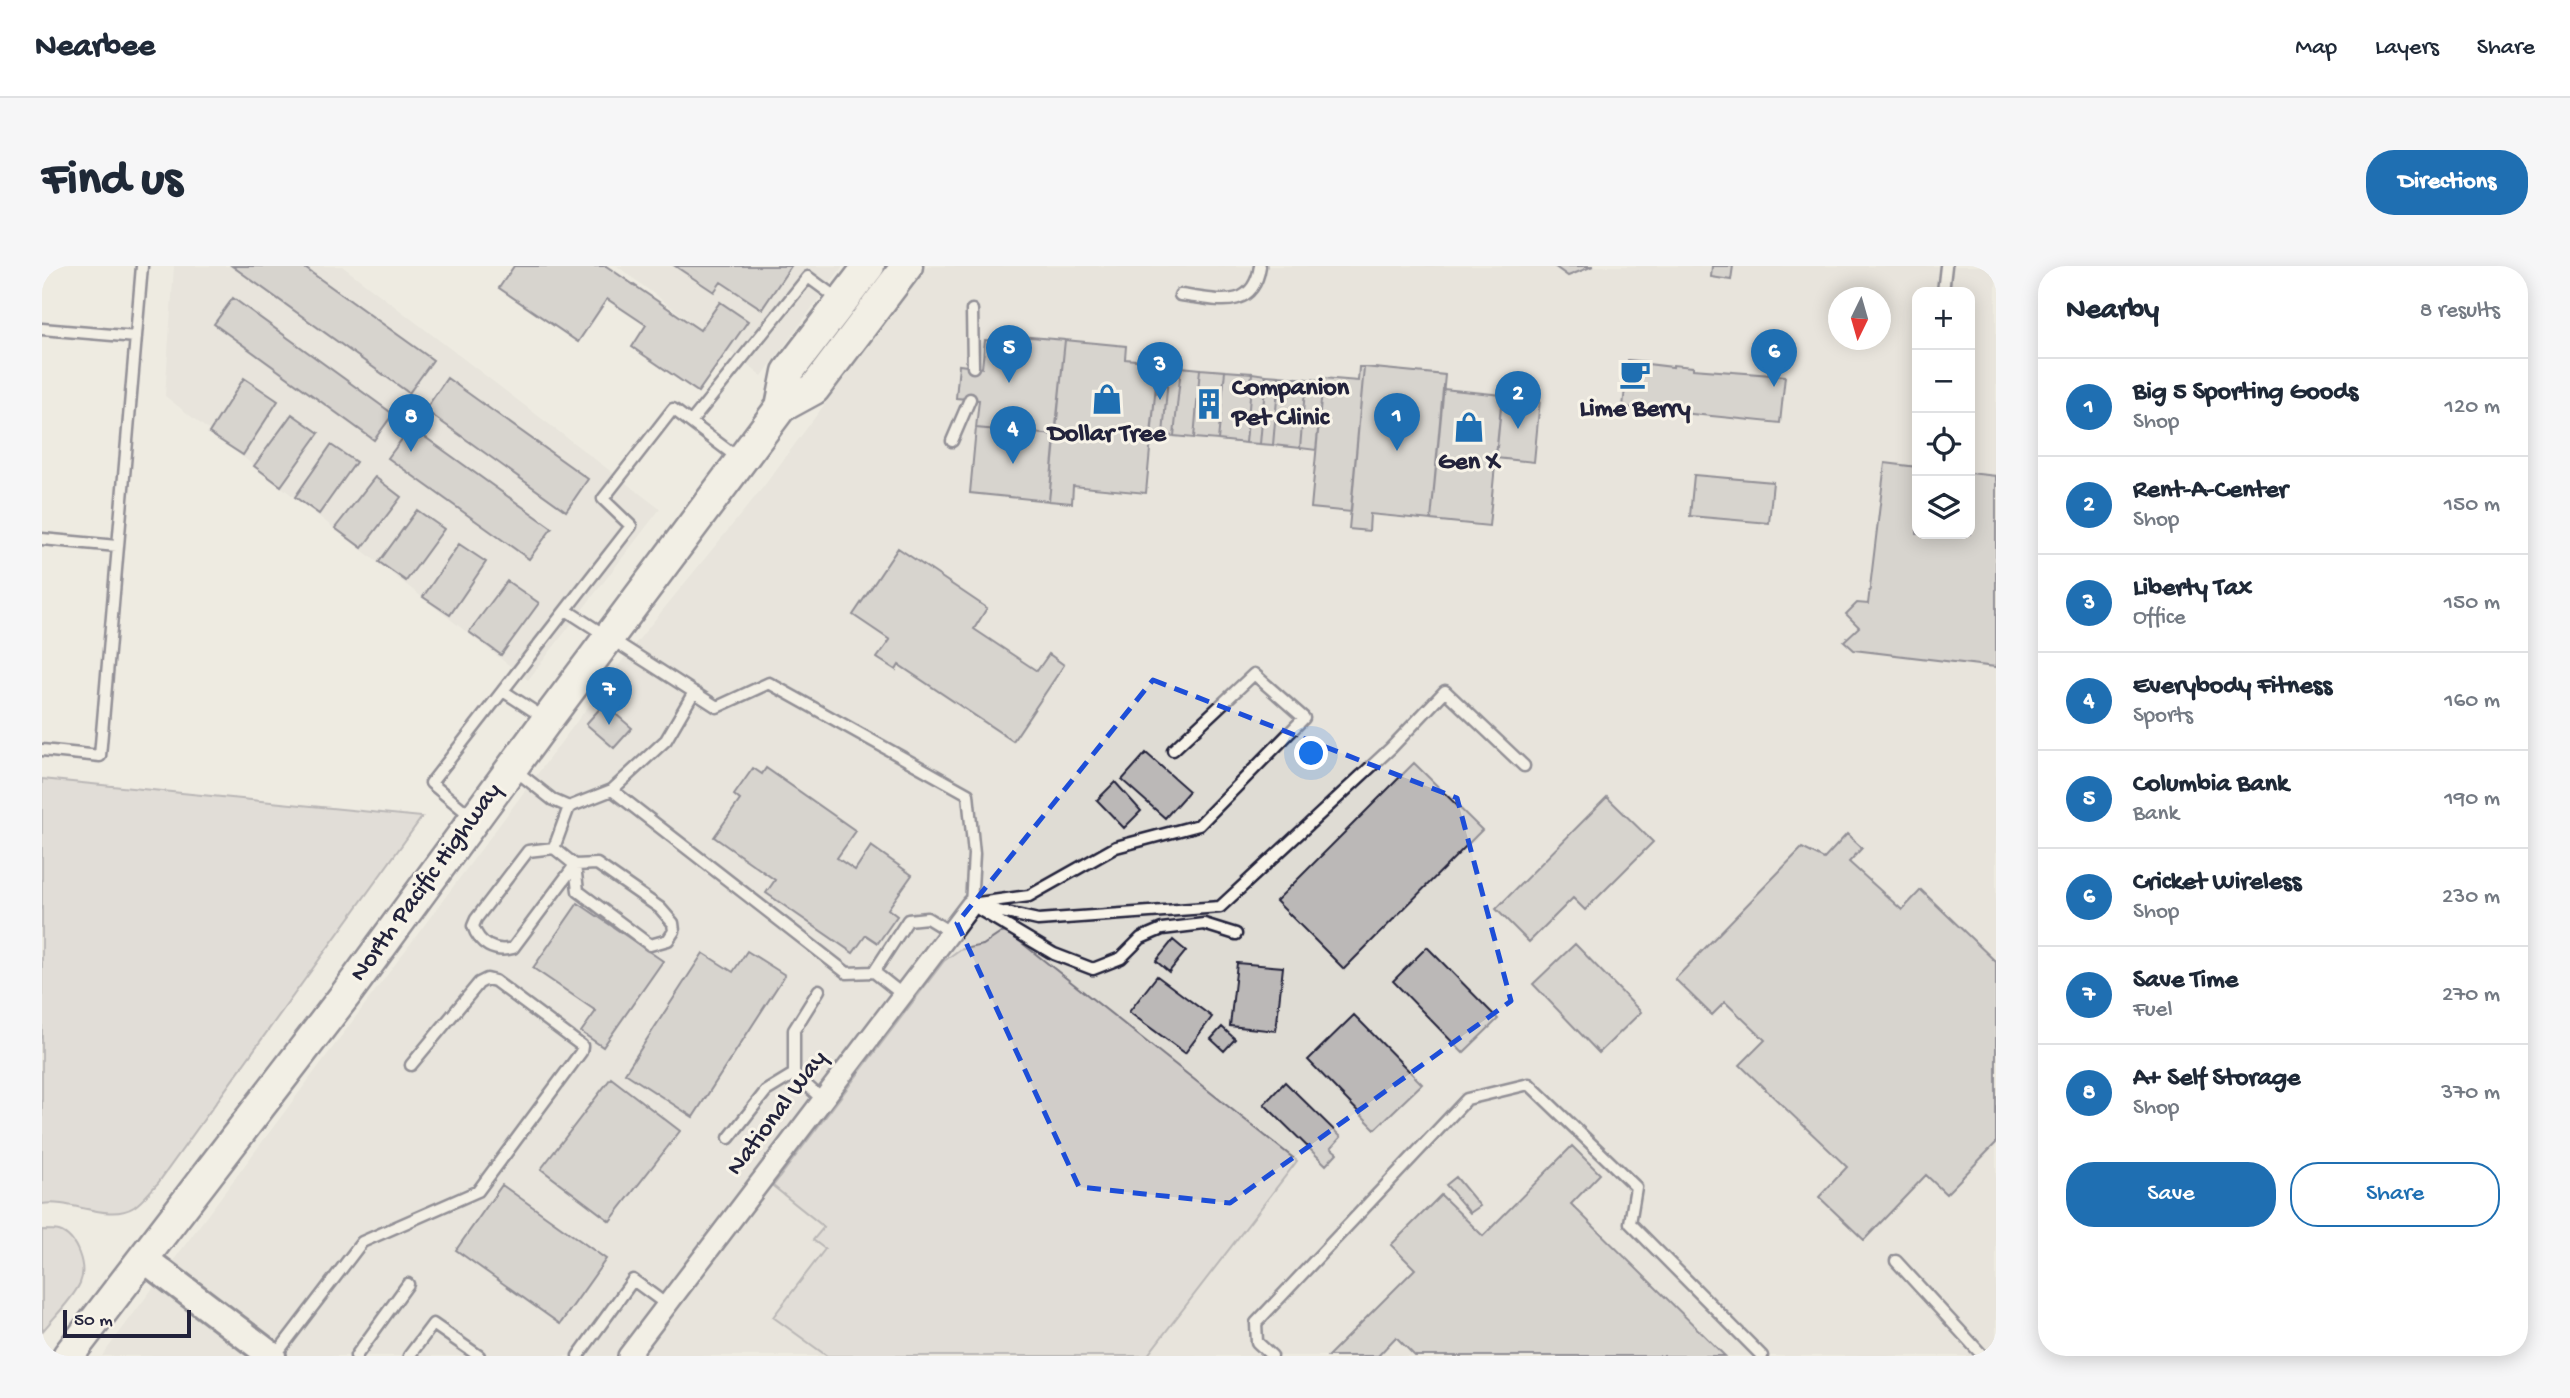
<!DOCTYPE html>
<html lang="en">
<head>
<meta charset="utf-8">
<style>
	body { margin:0; font-family:"Gochi Hand",sans-serif; background:#f6f6f7; color:#1f2937 }
	.controls { position:absolute; right:21px; top:21px; display:grid; overflow:hidden; border-radius:14px; box-shadow:0 4px 18px #0003 }
	.controls button { width:63px; height:63px; display:grid; place-items:center; padding:0; border:0; border-bottom:2px solid #e0e1e3; background:#fff; color:#1f2937; font:35px sans-serif }
	.compass { position:absolute; left:1786px; top:21px; width:63px; height:63px; border-radius:50%; background:#fff; box-shadow:0 4px 18px #0003; rotate:185deg }
	.scale { position:absolute; left:21px; bottom:18px; width:128px; box-sizing:border-box; padding-left:7px; border:4px solid #22223b; border-top:0; font-size:19px; line-height:24px; white-space:nowrap; color:#22223b; -webkit-text-stroke:5px #f7f3e8; paint-order:stroke }
	.you { position:absolute; left:1270px; top:488px; width:24px; height:24px; margin:-18px; border:5px solid #fff; border-radius:50%; background:#1a73e8; box-shadow:0 0 0 10px #1a73e833 }
	.badge { display:grid; place-items:center; width:46px; height:46px; border-radius:50%; background:#1f6fb2; color:#fff; font-size:23px; font-weight:700 }
	.pin { position:absolute; translate:-50% -58px; filter:drop-shadow(0 2px 4px #0008) }
	.pin::after { content:''; position:absolute; top:37px; width:24px; height:21px; background:inherit; clip-path:polygon(0 0,100% 0,50% 100%) }
	.list { margin:0; padding:0; list-style:none }
	h2 { display:flex; justify-content:space-between; align-items:center; height:91px; margin:0; padding:0 28px; font-size:30px }
	h2 small { font-size:23px; font-weight:400; color:#747a83 }
	.list li { display:grid; grid-template-columns:46px 1fr auto; gap:21px; align-items:center; box-sizing:border-box; height:98px; padding:0 28px; border-top:2px solid #e0e1e3 }
	.list b { display:block; font-size:26px; white-space:nowrap }
	.list p { margin:0; font-size:23px; white-space:nowrap; color:#747a83 }
	.list em { font-size:23px; font-style:normal; color:#747a83 }
	.actions { display:flex; gap:14px; padding:21px 28px }
	.actions a { flex:1; padding:16px 0; border:2px solid #1f6fb2; border-radius:28px; text-align:center; font-size:24px; color:#1f6fb2 }
	.actions .main { background:#1f6fb2; color:#fff }
	.icon { flex:none; width:38px; height:38px; fill:none; stroke:currentColor; stroke-width:2; stroke-linecap:round; stroke-linejoin:round }
	.map { position:relative; flex:none; width:1954px; height:1090px; overflow:hidden; border-radius:28px }
	header { display:flex; align-items:center; gap:42px; box-sizing:border-box; height:98px; padding:0 35px; background:#fff; border-bottom:2px solid #e0e1e3 }
	header strong { font-size:33px }
	nav { display:flex; gap:38px; margin-inline-start:auto; font-size:24px }
	.intro { display:flex; align-items:center; justify-content:space-between; box-sizing:border-box; height:168px; padding:0 42px }
	h1 { margin:0; font-size:49px }
	.button { padding:18px 32px; border-radius:28px; background:#1f6fb2; color:#fff; font-size:24px; font-weight:700 }
	main { display:flex; gap:42px; padding:0 42px }
	aside { flex:1; background:#fff; border-radius:28px; box-shadow:0 4px 18px #0003 }
	.map>svg:first-child { display:block }
	.built { fill:#dfdcd4; fill-rule:evenodd }
	.green { fill:#d1cdc9; stroke:#7a7882; stroke-width:2 }
	.building { fill:#bbb8b7; stroke:#22223b; stroke-width:2 }
	.lines { fill:none; stroke-linecap:round; stroke-linejoin:round }
	.lane-casing { stroke:#22223b; stroke-width:15 }
	.street-casing { stroke:#22223b; stroke-width:24 }
	.secondary-casing { stroke:#22223b; stroke-width:32 }
	.primary-casing { stroke:#22223b; stroke-width:35 }
	.lane { stroke:#f7f3e8; stroke-width:10 }
	.street { stroke:#f7f3e8; stroke-width:19 }
	.secondary { stroke:#f7f3e8; stroke-width:26 }
	.primary { stroke:#f7f3e8; stroke-width:30 }
	.marked { fill:none; stroke:#1d4ed8; stroke-width:5; stroke-dasharray:14 9; stroke-linejoin:round }
	.labels { text-anchor:middle; dominant-baseline:central; stroke-width:6; stroke-linejoin:round; paint-order:stroke }
	.poi-label { font-size:26px; font-weight:bold; fill:#22223b; stroke:#f7f3e8 }
	.street-label { font-size:26px; fill:#22223b; stroke:#f7f3e8 }
</style>
</head>
<body>
<header>
<strong>Nearbee</strong>
<nav><a>Map</a><a>Layers</a><a>Share</a></nav>
</header>
<div class="intro"><h1>Find us</h1><a class="button">Directions</a></div>
<main>
<div class="map">
<svg width="1954" height="1090" viewBox="0 0 1954 1090">
	<rect width="100%" height="100%" fill="#eeebe1"/>
	<filter id="ink" filterUnits="userSpaceOnUse"><feTurbulence type="fractalNoise" baseFrequency=".0143" numOctaves="2"/><feDisplacementMap in="SourceGraphic" scale="14" xChannelSelector="R" yChannelSelector="G"/><feConvolveMatrix kernelMatrix="1 2 1 2 8 2 1 2 1" color-interpolation-filters="sRGB"/></filter>
	<g filter="url(#ink)">
		<path class="built" d="M132 0H300L618 243 486 414 123 130Z
			M575 0H801L720 110Z
			M885 0H1954V1090H60L589 383 722 220ZM1875 26H1928V268H1875ZM1797 32H1839V74H1797Z"/>
		<path class="green" d="M0 513 380 551 116 917C108 925 101 935 92 941 67 957 29 933 0 938Z
			M966 666 1255 895 1105 1090H785L731 1051 783 983 771 974 782 961 731 920 902 695 917 684 941 679 959 667Z
			M0 964C5 964 12 964 17 965 35 971 45 1001 38 1017 31 1033 11 1052 0 1066Z"/>
		<path class="building" d="M190 0H260L391 94 367 127Z
			M472 0H564L658 64 678 36 706 55 656 126 590 81 604 59 565 33 536 76 457 22Z
			M633 0H749L720 43 679 16 672 26Z
			M1512 0H1551L1526 10Z
			M1670 0H1691L1689 14 1669 11Z
			M191 32 351 148 332 174 172 58Z
			M977 70 1023 74 1013 169 934 162 937 134 914 132 917 99 940 102 943 74 963 76V81L976 82Z
			M1023 74 1084 80 1083 93 1116 96 1104 227 1031 220 1030 237 1007 235Z
			M1586 94 1606 96V98L1631 101V99L1651 101V103L1743 110 1738 157 1581 141Z
			M1116 99 1127 100 1121 169 1109 168Z
			M1127 100 1139 101 1132 170 1121 169Z
			M1139 101 1158 103 1152 172 1132 170Z
			M1317 101H1322L1309 246 1269 242 1281 112 1316 115Z
			M1322 101 1403 109 1389 254 1328 248 1327 265 1307 263Z
			M1158 103 1183 105 1176 174 1152 172Z
			M1183 105 1210 107 1204 177 1176 174Z
			M1210 107 1224 109 1218 178 1204 177Z
			M1224 109 1237 110 1231 179 1218 178Z
			M1237 110 1264 113 1258 182 1231 179Z
			M202 112 236 135 201 189 167 167Z
			M405 112 546 213 524 245 383 144Z
			M1264 113 1281 114 1274 184 1258 182Z
			M1461 122 1493 126V132L1498 133 1492 196 1454 192Z
			M1401 123 1460 129 1447 260 1389 254Z
			M250 148 277 167 239 220 212 200Z
			M369 161 510 262 487 293 346 192Z
			M934 162 1013 169 1007 235 928 227Z
			M289 179 314 196 277 248 253 231Z
			M1843 197 1875 201V268H1928V207L1954 210V401L1812 384 1802 375 1817 361 1804 348 1815 337 1826 338Z
			M1652 209 1731 216 1727 257 1648 250Z
			M333 211 359 231 320 282 293 262Z
			M375 244 402 263 364 315 337 296Z
			M417 278 444 296 408 349 381 331Z
			M856 282 945 342 932 363 995 405 1007 388 1022 399 971 475 857 399 854 404 835 392 848 374 811 349Z
			M465 315 497 337 459 389 427 366Z
			M562 438 590 462 572 482 544 458Z
			M1104 487 1147 525 1123 552 1080 514Z
			M1372 497 1440 564 1302 703 1234 635Z
			M711 502 720 508 724 502 814 565 795 592 813 604 829 580 870 609 846 643 855 650 836 677 824 669 811 687 724 627 733 614 672 571 698 534 692 529Z
			M1073 516 1099 545 1082 562 1055 534Z
			M1565 531 1611 576 1543 644 1531 632 1487 676 1454 643Z
			M1805 568 1820 582 1807 596 1860 644 1879 624 1954 696V877L1904 928 1884 909 1822 974 1777 931 1805 901 1698 799 1723 774 1683 736 1670 749 1633 713 1760 582 1782 593Z
			M536 637 621 695 561 781 539 766 554 745 491 702Z
			M1131 674 1144 685 1127 706 1114 695Z
			M1533 678 1599 746 1557 787 1491 718Z
			M1385 681 1456 753 1421 787 1351 715Z
			M705 685 743 709 651 851 583 807 661 687 691 706Z
			M1195 697 1241 701 1234 765 1188 760Z
			M1115 710 1170 751 1143 787 1087 746Z
			M1312 749 1380 818 1333 863 1266 794Z
			M1180 761 1193 773 1182 785 1169 773Z
			M569 812 638 865 568 955 499 903Z
			M1243 816 1299 871 1289 882 1295 887 1284 899 1222 838Z
			M1530 880 1558 908 1529 938 1683 1090H1373L1354 1071 1336 1090H1286L1373 1003 1349 979 1399 929 1441 970Z
			M1414 911 1438 940 1428 947 1404 919Z
			M460 919 564 993 518 1058 414 984Z"/>
		<g class="lines">
			<defs>
				<path id="lane" d="M1901 26 1904 0
					M1138 29C1173 33 1211 47 1218 0
					M930 44 931 101
					M0 63 94 71
					M649 156 766 11 796 33
					M910 175 928 133
					M0 273 75 280
					M524 344 675 441 727 417 926 528 932 588 929 639
					M461 425 501 451
					M0 484 58 490 100 0
					M473 504 511 534 527 541 570 524 624 474 652 426
					M570 524 805 707 832 706 861 729
					M431 552 389 517 589 260 561 233 631 143 696 192
					M512 582 486 585 434 653 431 660C437 678 452 687 471 682L533 599 536 625 608 679 626 674 632 665 631 657 618 642 555 598 533 599 512 582 527 541
					M936 637 987 630 1074 581 1157 559 1262 452 1212 408 1131 484
					M929 639 996 654 1178 641 1349 482 1403 425 1482 500
					M938 644 1012 688 1051 703 1079 692 1099 672 1120 663 1162 658 1194 668
					M832 706 866 654 885 652 908 666
					M777 724 752 764V808L780 833
					M687 872 724 825 752 808
					M1854 995 1941 1090
					M233 1090 320 976 436 925 539 786 540 780 453 715 445 713 437 717 369 799
					M314 1090 366 1018
					M367 1090 391 1058 437 1090
					M536 1090 591 1014 625 1039
					M1230 1090 1215 1076 1214 1057 1425 833 1487 818 1594 921 1588 957 1720 1090"/>
				<path id="street" d="M586 1090 929 639"/>
				<path id="secondary" d="M101 992 230 1090"/>
				<path id="primary" d="M739 141 746 106 827 0
					M26 1090 304 728 505 454 739 141 772 123 865 0"/>
			</defs>
			<use href="#lane" class="lane-casing"/>
			<use href="#street" class="street-casing"/>
			<use href="#secondary" class="secondary-casing"/>
			<use href="#primary" class="primary-casing"/>
			<use href="#lane" class="lane"/>
			<use href="#street" class="street"/>
			<use href="#secondary" class="secondary"/>
			<use href="#primary" class="primary"/>
		</g>
	</g>
	<path d="M0 0H1954V1090H0ZM1111 414 1415 532 1469 735 1188 937 1037 921 915 657Z" fill="#eeebe1" fill-opacity=".55" fill-rule="evenodd"/>
	<path class="marked" d="M1111 414 1415 532 1469 735 1188 937 1037 921 915 657Z"/>
	<defs>
		<symbol id="cafe-bare" viewBox="-9 -9 18 18"><path d="M-5.5-4.5H6V0H3Q3 3.5 0 3.5H-2.5Q-5.5 3.5-5.5 0ZM3-3.2v2h1.7v-2ZM-6 4.5H4V6H-6Z" fill="#1f6fb2" stroke="#f7f3e8" stroke-width="2.5" paint-order="stroke"/></symbol>
		<symbol id="shop-bare" viewBox="-9 -9 18 18"><path d="M-5-2.5h2.3a2.7 3.5 0 0 1 5.4 0H5L5.5 6h-11ZM-1.5-2.5h3a1.5 2.3 0 0 0-3 0Z" fill="#1f6fb2" stroke="#f7f3e8" stroke-width="2.5" paint-order="stroke"/></symbol>
		<symbol id="building-bare" viewBox="-9 -9 18 18"><path d="M-4-6H4V6H1V3H-1V6H-4ZM-2.5-4.3h1.7v1.8h-1.7ZM.8-4.3h1.7v1.8H.8ZM-2.5-1h1.7V.8h-1.7ZM.8-1h1.7V.8H.8Z" fill="#1f6fb2" stroke="#f7f3e8" stroke-width="2.5" paint-order="stroke"/></symbol>
	</defs>
	<g fill-rule="evenodd">
		<use href="#cafe-bare" x="1571" y="86" width="44" height="44"/>
		<use href="#shop-bare" x="1043" y="111" width="44" height="44"/>
		<use href="#building-bare" x="1145" y="116" width="44" height="44"/>
		<use href="#shop-bare" x="1405" y="139" width="44" height="44"/>
	</g>
	<g class="labels">
		<g class="poi-label">
			<text x="1190" y="123" text-anchor="start">Companion<tspan x="1190" dy="30">Pet Clinic</tspan></text>
			<text x="1593" y="144">Lime Berry</text>
			<text x="1065" y="169">Dollar Tree</text>
			<text x="1427" y="197">Gen X</text>
		</g>
		<g class="street-label">
			<text transform="translate(385 617) rotate(-54)">North Pacific Highway</text>
			<text transform="translate(736 848) rotate(-53)">National Way</text>
		</g>
	</g>
</svg>
<div class="controls">
<button>+</button>
<button>−</button>
<button><svg class="icon" aria-label="locate" viewBox="0 0 24 24"><circle cx="12" cy="12" r="6"/><path d="M12 2v4M12 18v4M2 12h4M18 12h4"/></svg></button>
<button><svg class="icon" aria-label="layers" viewBox="0 0 24 24"><path d="M12 4l9 5-9 5-9-5zM3 14l9 5 9-5"/></svg></button>
</div>
<svg class="compass" viewBox="-18 -18 36 36"><path d="M0-13l5 13h-10z" fill="#e53935"/><path d="M0 13l5-13h-10z" fill="#747a83"/></svg>
<div class="scale">50 m</div>
<div class="you"></div>
<div class="pin badge" style="left:1355px;top:185px">1</div>
<div class="pin badge" style="left:1476px;top:163px">2</div>
<div class="pin badge" style="left:1118px;top:134px">3</div>
<div class="pin badge" style="left:971px;top:198px">4</div>
<div class="pin badge" style="left:967px;top:117px">5</div>
<div class="pin badge" style="left:1732px;top:121px">6</div>
<div class="pin badge" style="left:567px;top:459px">7</div>
<div class="pin badge" style="left:369px;top:186px">8</div>
</div>
<aside>
<h2>Nearby<small>8 results</small></h2>
<ul class="list">
<li><span class="badge">1</span><div><b>Big 5 Sporting Goods</b><p>Shop</p></div><em>120 m</em></li>
<li><span class="badge">2</span><div><b>Rent-A-Center</b><p>Shop</p></div><em>150 m</em></li>
<li><span class="badge">3</span><div><b>Liberty Tax</b><p>Office</p></div><em>150 m</em></li>
<li><span class="badge">4</span><div><b>Everybody Fitness</b><p>Sports</p></div><em>160 m</em></li>
<li><span class="badge">5</span><div><b>Columbia Bank</b><p>Bank</p></div><em>190 m</em></li>
<li><span class="badge">6</span><div><b>Cricket Wireless</b><p>Shop</p></div><em>230 m</em></li>
<li><span class="badge">7</span><div><b>Save Time</b><p>Fuel</p></div><em>270 m</em></li>
<li><span class="badge">8</span><div><b>A+ Self Storage</b><p>Shop</p></div><em>370 m</em></li>
</ul>
<div class="actions"><a class="main">Save</a><a>Share</a></div>
</aside>
</main>
</body>
</html>
